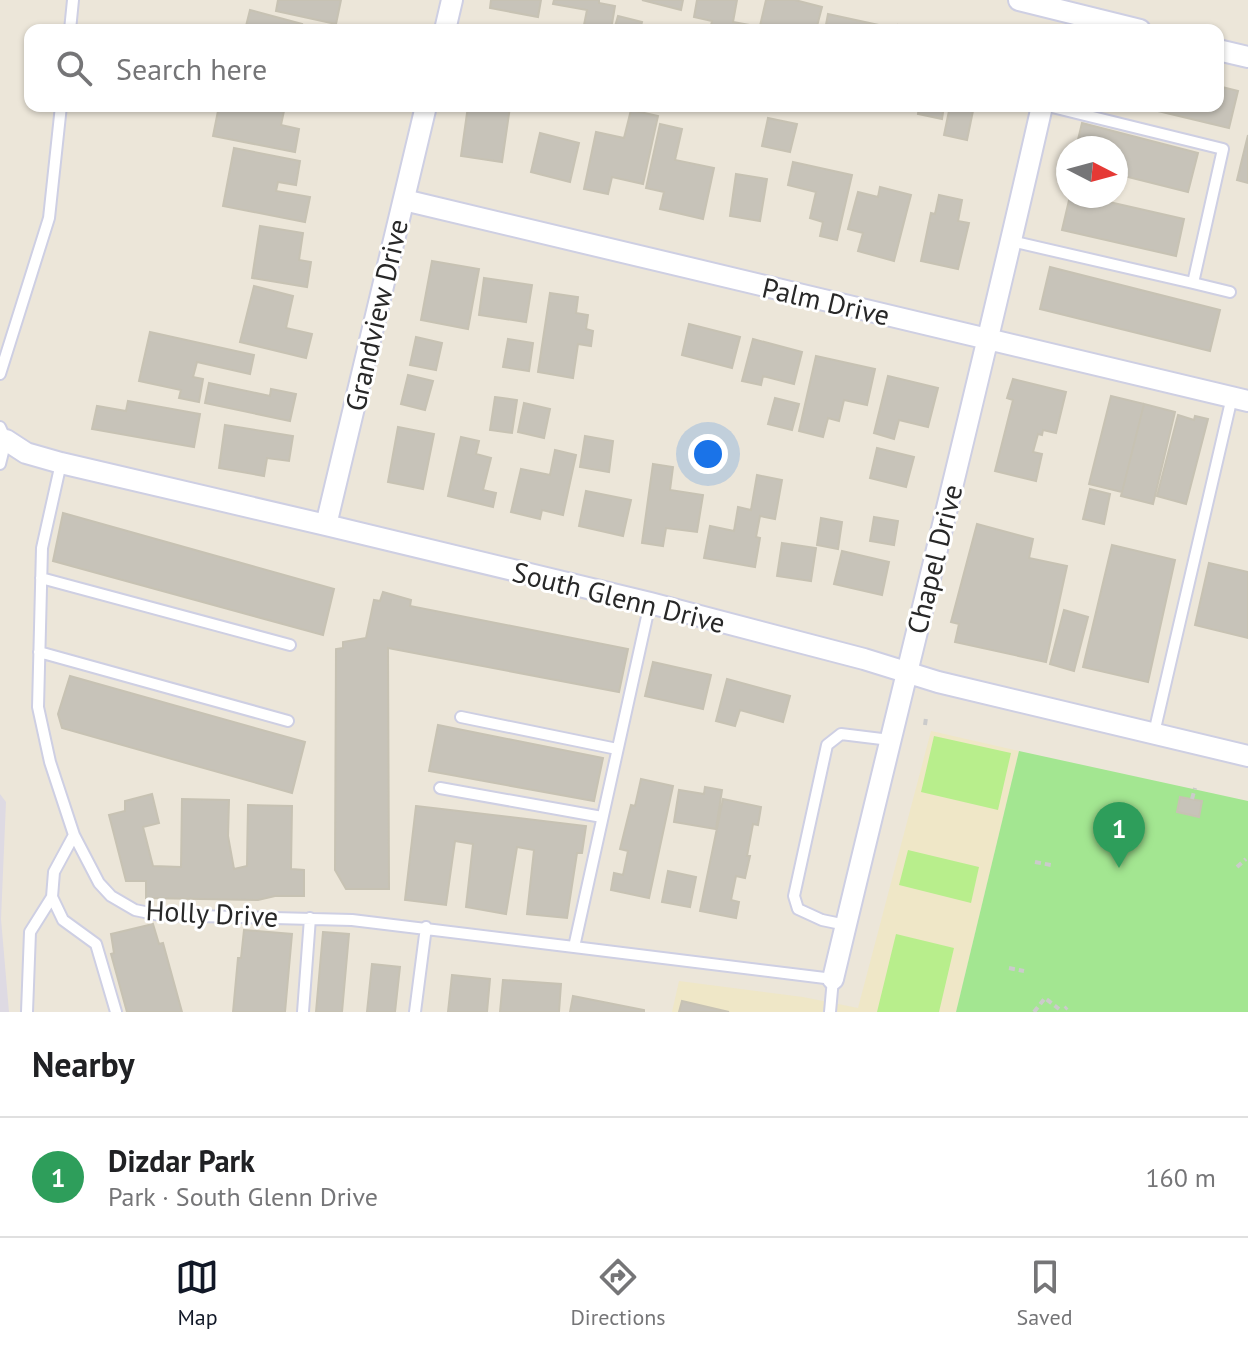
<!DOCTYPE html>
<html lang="en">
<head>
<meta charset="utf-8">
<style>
	body { margin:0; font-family:"PT Sans",sans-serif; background:#f6f6f6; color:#202124 }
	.compass { position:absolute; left:1056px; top:136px; width:72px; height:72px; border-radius:50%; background:#fff; box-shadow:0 2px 6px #0004; rotate:96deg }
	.you { position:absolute; left:708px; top:454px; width:28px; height:28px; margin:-20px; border:6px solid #fff; border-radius:50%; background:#1a73e8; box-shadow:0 0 0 12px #1a73e833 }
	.badge { display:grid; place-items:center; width:52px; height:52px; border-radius:50%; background:#111827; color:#fff; font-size:26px; font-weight:700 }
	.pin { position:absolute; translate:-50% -66px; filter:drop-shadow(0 2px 4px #0008) }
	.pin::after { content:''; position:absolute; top:42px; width:28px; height:24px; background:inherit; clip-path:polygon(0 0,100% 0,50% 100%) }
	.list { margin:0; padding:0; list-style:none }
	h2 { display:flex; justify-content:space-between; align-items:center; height:104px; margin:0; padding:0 32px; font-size:34px }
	h2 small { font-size:26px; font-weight:400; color:#757577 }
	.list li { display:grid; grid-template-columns:52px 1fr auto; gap:24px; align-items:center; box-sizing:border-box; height:120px; padding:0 32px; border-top:2px solid #e0e0e0 }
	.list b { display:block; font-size:30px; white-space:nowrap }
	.list p { margin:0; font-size:26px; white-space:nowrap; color:#757577 }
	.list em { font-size:26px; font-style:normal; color:#757577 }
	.icon { flex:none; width:44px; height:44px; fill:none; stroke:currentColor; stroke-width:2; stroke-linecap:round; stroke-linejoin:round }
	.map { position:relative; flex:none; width:1248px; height:1012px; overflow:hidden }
	.search { position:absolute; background:#fff; box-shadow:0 2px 6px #0004; left:24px; right:24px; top:24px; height:88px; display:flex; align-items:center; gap:20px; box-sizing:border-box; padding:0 28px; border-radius:16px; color:#757577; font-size:30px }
	.sheet { height:224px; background:#fff }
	nav { display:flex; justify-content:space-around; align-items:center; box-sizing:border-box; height:112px; border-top:2px solid #e0e0e0; background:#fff; font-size:22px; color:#757577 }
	nav a { display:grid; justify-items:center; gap:4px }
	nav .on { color:#111827 }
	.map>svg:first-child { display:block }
	.industrial { fill:#dedae3 }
	.education { fill:#efe7c7 }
	.green { fill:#a3e691 }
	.pitch { fill:#b8ee8c }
	.building { fill:#c7c3b9; stroke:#c7c2b3; stroke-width:2 }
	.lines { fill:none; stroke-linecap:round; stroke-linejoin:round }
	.lane-casing { stroke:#cecfe3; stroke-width:14 }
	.street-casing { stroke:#cecfe3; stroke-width:24 }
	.path { stroke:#cbcbcb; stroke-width:4; stroke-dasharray:6 4; stroke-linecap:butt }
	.lane { stroke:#fff; stroke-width:10 }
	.street { stroke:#fff; stroke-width:20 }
	.labels { text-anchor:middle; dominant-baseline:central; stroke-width:6; stroke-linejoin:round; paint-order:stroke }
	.street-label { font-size:28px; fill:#282828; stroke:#fff }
</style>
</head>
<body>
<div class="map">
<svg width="1248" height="1012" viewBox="0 0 1248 1012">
	<rect width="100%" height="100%" fill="#ece6d9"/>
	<path class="industrial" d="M0 794 6 802 1 919 9 1012H0Z"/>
	<path class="education" d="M931 731 1019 751 956 1012H672L679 981 803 997 858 1008Z"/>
	<path class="green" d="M1019 751 1248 801V1012H956Z"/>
	<path class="pitch" d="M934 736 1011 753 998 810 921 792Z
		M908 850 979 867 971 903 899 885Z
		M896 934 954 948 939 1012H877Z"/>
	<path class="building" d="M278 0H341L336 24 276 11Z
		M491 0H541L538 17 490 8Z
		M554 0H599V3L615 6 611 30H583L587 10 553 4Z
		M642 0H683L681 10Z
		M697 0H737L733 22 750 25 749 30H710L712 21 694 17Z
		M766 0H795L822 7 816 30H759Z
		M250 10 302 24 300 30H245Z
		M828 14 888 27 887 30H825Z
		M618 16 642 22 640 30H614Z
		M898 25 922 30H897Z
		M1218 86 1238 91 1229 128 1137 106H1218Z
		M219 106H285L281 125 299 129 295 152 213 136Z
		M468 106 510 107 502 162 461 156Z
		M919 106H944L942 119 918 114Z
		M950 106H974L967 140 944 135Z
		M631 110 658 116 643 184 612 177 608 194 584 189 596 132 624 138Z
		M768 118 797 124 790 152 762 146Z
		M1082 123 1198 153 1188 192 1116 174V148H1076Z
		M660 124 682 129 675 160 714 168 703 219 660 209 664 192 646 188Z
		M540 133 579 143 570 182 531 172Z
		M1248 135V183L1237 180Z
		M234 148 300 161 296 185 278 182 276 191 310 197 305 222 223 206Z
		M793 162 852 175 837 240 820 236 823 222 810 218 816 192 788 185Z
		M736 174 767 179 760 221 730 216Z
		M880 187 911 195 894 261 858 251 863 233 848 229 858 192 878 197Z
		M939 195 962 200 958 221 969 223 958 269 921 261 931 213 935 214Z
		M1070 196H1083L1184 219 1176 256 1062 230Z
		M260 226 303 233 299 260 311 262 307 287 252 278Z
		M432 261 479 269 468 329 421 320Z
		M1050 267 1220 310 1210 351 1040 309Z
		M484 278 532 285 526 322 479 315Z
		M254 286 293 296 286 328 312 334 306 358 240 342Z
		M550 293 578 297 576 313 588 315 586 329 593 331 591 346 578 344 573 378 538 372Z
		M689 324 740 337 732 368 682 355Z
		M150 332 254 355 250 374 197 362 193 377 203 379 199 402 179 398 181 390 139 381Z
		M416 337 442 343 436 370 410 365Z
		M508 339 533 343 529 371 503 367Z
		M753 339 802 352 794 384 763 376 761 385 742 381Z
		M816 356 875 369 867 405 844 400 839 421 828 418 823 437 799 431Z
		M408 375 433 381 425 410 401 404Z
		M888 376 938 388 928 427 899 420 894 439 874 433Z
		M1013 379 1066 392 1056 433 1043 430 1042 435 1038 434 1033 452 1042 454 1036 481 995 471 1013 400 1007 398Z
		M209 383 270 396 271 389 296 394 290 421 205 403Z
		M1111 396 1144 404 1122 492 1089 484Z
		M495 397 517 400 512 433 490 430Z
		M775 398 799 404 792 430 768 424Z
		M128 401 200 414 194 447 92 429 97 406 126 411Z
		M524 403 550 409 544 438 518 432Z
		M1144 404 1175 412 1153 504 1121 496Z
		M1178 415 1194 420 1195 416 1208 419 1186 504 1157 496Z
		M225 425 293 436 289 461 267 458 264 476 219 468Z
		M398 427 434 434 423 489 388 482Z
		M585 436 613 441 609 472 580 467Z
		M461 437 479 441 476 454 491 458 483 490 496 493 493 507 448 496Z
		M877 448 914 457 906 487 870 478Z
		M555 450 576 455 563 515 542 510 540 519 511 512 521 469 550 475Z
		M653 464 673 467 670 490 703 495 697 532 666 528 663 546 642 543Z
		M757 475 782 480 775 519 760 516 756 537 760 538 755 567 704 558 710 526 734 531 738 507 751 510Z
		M1090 489 1110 494 1104 524 1083 519Z
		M586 491 631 500 623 536 579 526Z
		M63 513 334 589 323 635 53 561Z
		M874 517 898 521 894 545 870 541Z
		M821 518 842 522 838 549 817 545Z
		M977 524 1033 539 1029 558 1067 566 1046 662 955 642 959 624 951 622Z
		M782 543 816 548 811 581 777 576Z
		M1112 545 1175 560 1148 682 1083 667Z
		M842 551 889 562 882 595 834 584Z
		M1209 563 1248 572V638L1195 625Z
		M383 592 411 600 410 606 628 649 619 692 388 648 389 889H346L335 870 336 649 343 648V642L366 638 374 600 380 601Z
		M1064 610 1088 617 1074 671 1050 664Z
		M653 662 711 675 703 709 645 696Z
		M70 676 305 742 292 793 62 728 58 714Z
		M727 679 790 696 783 722 740 710 735 726 716 721Z
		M438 725 603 758 594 801 429 771Z
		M641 779 673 786 649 898 611 890 614 873 623 875 628 851 620 849 631 805 635 806Z
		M705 787 722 790 716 829 674 822 679 790 704 794Z
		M152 794 159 823 143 827 153 866 181 867 182 799 229 800 228 836 234 869 247 866 248 805 292 806 291 869 304 870V896H275L258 900 146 898V881H126L109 815 125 811V801Z
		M1180 797 1202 801 1199 817 1177 812Z
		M723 799 761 807 758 825 753 824 747 856H750L745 878 736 876 731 900 739 902 736 918 700 911Z
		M416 806 586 826 582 853H577L567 918 527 914 534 850 517 847 506 914 466 907 473 844 455 841 446 905 405 900Z
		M668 871 696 877 690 907 662 902Z
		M153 924 159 944 163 943 182 1012H127L111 954 114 953 111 934Z
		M244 930 292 934 285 1012H233L238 958H241Z
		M323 932 349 934 342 1012H316Z
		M372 964 400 967 395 1012H367Z
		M452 975 490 979 487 1012H448Z
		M503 980 561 984 559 1012H500Z
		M573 996 644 1010V1012H570Z
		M682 1001 729 1012H679Z"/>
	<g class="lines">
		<defs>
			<path id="lane" d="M70 30 73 0
				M1011 241 1193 283 1223 149 1048 106
				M1193 283 1230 292
				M0 374 49 218 61 106
				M0 427 6 440 0 464
				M61 463 42 548 38 707 50 762 74 835 99 883 111 896 135 910 159 915 352 920 574 947 650 603
				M41 578 290 645
				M39 652 288 721
				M461 717 617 749
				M1154 733 1232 397
				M440 788 602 817
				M74 835 54 872 52 897 63 920 96 944 116 1012
				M846 925 822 920 798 909 794 896 827 745 841 734 890 740
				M574 947 833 979 830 1012
				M27 1012 30 932 52 897
				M303 1012 310 918
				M415 1012 426 927"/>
			<path id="street" d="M1019 0 1140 30
				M445 30 452 0
				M1218 50 1248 57
				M404 200 1248 401
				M6 440 26 453 61 463 326 525 650 603 864 659 938 682 1248 756
				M326 525 426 106
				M833 979C902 688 976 398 1042 106"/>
		</defs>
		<use href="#lane" class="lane-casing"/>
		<use href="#street" class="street-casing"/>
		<path class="path" d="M925 725 926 718
			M1192 799 1195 788
			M1035 862 1051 865
			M1237 867 1246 859
			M1009 968 1024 971
			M1065 1009 1067 1007
			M1034 1012 1045 998 1059 1009"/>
		<use href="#lane" class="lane"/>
		<use href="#street" class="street"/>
	</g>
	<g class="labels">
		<g class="street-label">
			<text transform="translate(826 301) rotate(13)">Palm Drive</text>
			<text transform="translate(376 315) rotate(-77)">Grandview Drive</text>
			<text transform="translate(934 559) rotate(-76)">Chapel Drive</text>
			<text transform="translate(619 597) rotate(14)">South Glenn Drive</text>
			<text transform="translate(212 913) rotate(3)">Holly Drive</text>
		</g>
	</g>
</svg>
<svg class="compass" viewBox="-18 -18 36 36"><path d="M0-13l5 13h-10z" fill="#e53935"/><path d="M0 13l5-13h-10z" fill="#757577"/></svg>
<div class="you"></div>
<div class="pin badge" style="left:1119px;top:868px;background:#2e9e5b">1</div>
<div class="search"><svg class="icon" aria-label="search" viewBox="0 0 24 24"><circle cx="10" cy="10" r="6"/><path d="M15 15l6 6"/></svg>Search here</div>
</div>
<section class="sheet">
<h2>Nearby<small></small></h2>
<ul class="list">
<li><span class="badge" style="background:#2e9e5b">1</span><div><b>Dizdar Park</b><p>Park · South Glenn Drive</p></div><em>160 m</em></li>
</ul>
</section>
<nav>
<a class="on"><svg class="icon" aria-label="map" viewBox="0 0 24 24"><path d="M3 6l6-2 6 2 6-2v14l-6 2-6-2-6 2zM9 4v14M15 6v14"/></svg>Map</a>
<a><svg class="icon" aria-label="directions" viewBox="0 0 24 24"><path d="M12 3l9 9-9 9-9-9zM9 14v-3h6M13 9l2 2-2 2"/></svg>Directions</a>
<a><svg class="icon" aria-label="saved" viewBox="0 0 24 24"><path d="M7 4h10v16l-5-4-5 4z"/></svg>Saved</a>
</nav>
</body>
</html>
